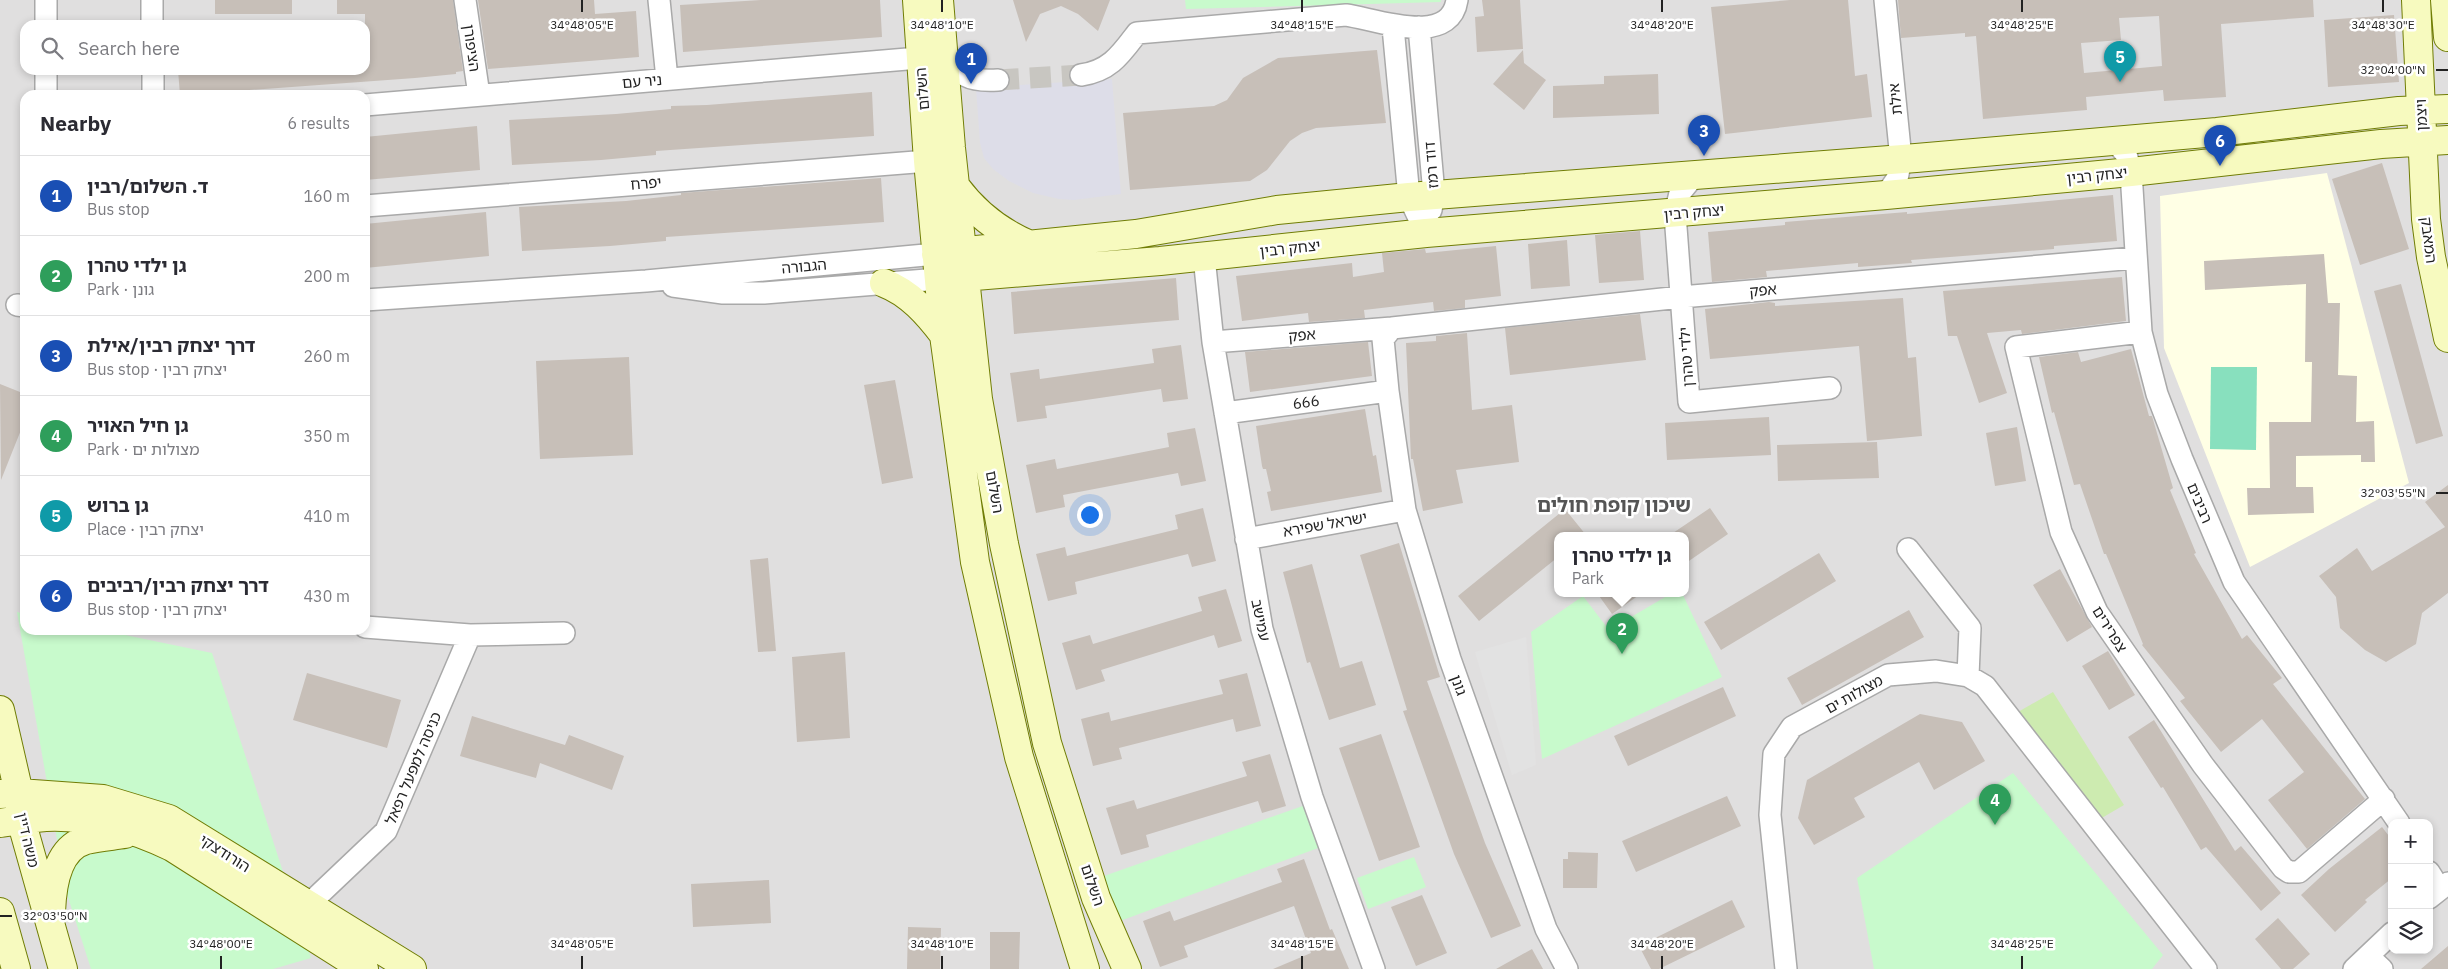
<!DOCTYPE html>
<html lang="en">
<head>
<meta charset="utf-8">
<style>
	body { margin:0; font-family:"IBM Plex Sans","Noto Sans Hebrew",sans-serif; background:#f7f7f7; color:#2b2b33 }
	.controls { position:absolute; right:15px; bottom:15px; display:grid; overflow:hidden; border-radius:10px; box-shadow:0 2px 8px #0003 }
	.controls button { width:45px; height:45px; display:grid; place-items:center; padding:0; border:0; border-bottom:1px solid #e1e1e2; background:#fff; color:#2b2b33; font:25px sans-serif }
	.you { position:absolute; left:1089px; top:514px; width:18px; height:18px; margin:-12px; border:4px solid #fff; border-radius:50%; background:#1a73e8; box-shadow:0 0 0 8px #1a73e833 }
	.badge { display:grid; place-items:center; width:32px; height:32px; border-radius:50%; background:#d40000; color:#fff; font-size:16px; font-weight:700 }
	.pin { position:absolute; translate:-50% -41px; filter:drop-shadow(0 1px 2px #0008) }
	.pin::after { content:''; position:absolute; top:26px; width:18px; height:15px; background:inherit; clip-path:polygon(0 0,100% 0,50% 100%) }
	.popup { position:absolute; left:1554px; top:532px; width:135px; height:65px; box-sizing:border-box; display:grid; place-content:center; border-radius:10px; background:#fff; filter:drop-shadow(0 1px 4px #0005); font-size:16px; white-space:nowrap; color:#7c7c81 }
	.popup b { font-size:19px; color:#2b2b33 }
	.popup::after { content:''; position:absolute; left:50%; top:100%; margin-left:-10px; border:10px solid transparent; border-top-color:#fff }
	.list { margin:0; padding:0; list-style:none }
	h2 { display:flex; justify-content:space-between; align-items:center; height:65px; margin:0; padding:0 20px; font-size:21px }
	h2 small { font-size:16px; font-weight:400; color:#7c7c81 }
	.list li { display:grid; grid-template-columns:32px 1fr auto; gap:15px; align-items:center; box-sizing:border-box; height:80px; padding:0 20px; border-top:1px solid #e1e1e2 }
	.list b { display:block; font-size:19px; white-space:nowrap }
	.list p { margin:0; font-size:16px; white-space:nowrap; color:#7c7c81 }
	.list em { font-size:16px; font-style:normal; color:#7c7c81 }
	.icon { flex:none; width:28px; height:28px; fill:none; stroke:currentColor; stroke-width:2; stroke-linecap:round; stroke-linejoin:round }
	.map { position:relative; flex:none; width:2448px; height:969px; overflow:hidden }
	.search { position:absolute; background:#fff; box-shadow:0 2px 8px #0003; left:20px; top:20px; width:350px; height:55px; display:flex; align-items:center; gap:12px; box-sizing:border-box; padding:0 18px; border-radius:15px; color:#7c7c81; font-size:19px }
	.panel { position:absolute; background:#fff; box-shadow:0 2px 8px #0003; left:20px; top:90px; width:350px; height:545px; border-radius:15px }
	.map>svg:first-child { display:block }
	.residential { fill:#e0dfdf; fill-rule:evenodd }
	.education { fill:#ffffe5 }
	.grass { fill:#cdebb0 }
	.park { fill:#c8facc }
	.pitch { fill:#88e0be }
	.parking { fill:#e2e2e2 }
	.plaza { fill:#dddde8 }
	.building { fill:#c7bfb8; fill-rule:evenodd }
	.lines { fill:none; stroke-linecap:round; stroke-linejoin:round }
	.street-tunnel { stroke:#c8c6c1; stroke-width:21; stroke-dasharray:21 11; stroke-linecap:butt }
	.street-casing { stroke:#a9a9a9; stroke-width:24 }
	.secondary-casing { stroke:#707d05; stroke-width:30 }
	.street { stroke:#fff; stroke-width:21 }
	.secondary { stroke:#f7fabf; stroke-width:28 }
	.ticks { fill:none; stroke:#222; stroke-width:2 }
	.labels { text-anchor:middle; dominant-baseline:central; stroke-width:5; stroke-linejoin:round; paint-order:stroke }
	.street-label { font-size:15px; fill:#222; stroke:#fff }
	.district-label { font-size:20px; font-weight:bold; fill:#555; stroke:#fff }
	.ticks-label { font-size:12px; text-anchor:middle; fill:#222; stroke:#fff; stroke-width:5; stroke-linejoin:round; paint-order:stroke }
</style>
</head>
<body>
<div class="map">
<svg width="2448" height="969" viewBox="0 0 2448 969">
	<rect width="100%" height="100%" fill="#f2efe9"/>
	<path class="residential" d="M0 0H2448V969H0ZM25 25H365V70H25ZM25 95H365V630H25ZM1558 535H1686V593H1558ZM2392 823H2429V950H2392Z"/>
	<path class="education" d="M2327 173 2409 483 2250 567 2164 348 2160 196Z"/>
	<path class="grass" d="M2053 692 2124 805 2095 822 2011 716Z"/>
	<path class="park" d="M1185 0H1441V2L1186 9Z
		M1672 593H1682L1722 677 1542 759 1531 632 1583 596 1609 630Z
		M17 612 25 614V630H101L212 653 311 958 273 969H91L66 891Z
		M2013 773 2163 955 2152 969H1874L1857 878Z
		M1314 802 1329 844 1120 921 1104 876Z
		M1414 857 1426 887 1368 909 1357 878Z"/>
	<path class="pitch" d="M2211 367H2257L2256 450 2210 449Z"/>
	<path class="parking" d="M1526 637 1536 765 1512 775 1475 652Z"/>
	<path class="plaza" d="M1112 79 1121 194 1074 200 1059 199 1033 193 1009 181 993 169 984 158 980 143 976 88Z"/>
	<path class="building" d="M215 0H292V14H215Z
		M337 0H453L463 71 456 72V74L415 78 180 95 178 70H365V14H337Z
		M478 0H594L595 14 636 11 639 57 488 69Z
		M761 0H880L882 37 683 52 680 5Z
		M1013 0H1110L1098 31 1078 14 1061 6 1040 14 1026 42Z
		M1482 0H1520L1523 49 1477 52 1475 17 1484 16Z
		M1790 0H1848L1855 76 1867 74 1872 117 1725 134 1711 7Z
		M1898 0H2313L2314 17 2221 24 2226 97 2164 101 2163 90 2086 97 2087 110 1983 119 1976 36 1965 37V33L1901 38ZM2159 16 2162 66 2084 73 2081 43 2121 40 2119 18Z
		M2394 15 2399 82 2328 87 2324 20Z
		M1377 50 1386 123 1316 128 1302 133 1290 141 1267 170 1250 181 1130 190 1123 113 1214 106 1227 100 1243 78 1278 58Z
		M1523 50 1524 63 1546 80 1524 110 1493 84Z
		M1658 74 1659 114 1553 118V86L1604 84V76Z
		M872 92 874 136 656 151V155L601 160 512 165 509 120 616 114 671 109V106L707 105Z
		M477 126 480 170 365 180V137Z
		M2382 163 2409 249 2360 265 2332 179Z
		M881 178 884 222 666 237V241L610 246 522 251 519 207 626 201 681 195V193Z
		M2113 195 2117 241 2054 246V249L1911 260 1912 263 1858 267V263L1766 271 1767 277 1712 282 1708 232 1785 225V222L1907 212V214Z
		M486 212 489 256 365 268V224Z
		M1640 231 1644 280 1599 283 1595 235Z
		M1567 240 1570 286 1531 289 1528 244Z
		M1496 246 1501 296 1465 300V308L1434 311 1433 302 1364 310 1365 318 1309 322 1308 313 1242 321 1236 276 1352 263 1353 277 1384 272 1382 253 1425 249 1426 253Z
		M2324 254 2328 303H2340L2338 375 2357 376 2356 422 2374 421 2375 462H2361V455L2296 456V487H2313L2314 513 2248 515 2247 488H2270L2269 422H2311L2312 362H2305L2306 284 2205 290 2204 261Z
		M2122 277 2126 321 2022 334 2021 330 1987 333 2007 393 1979 403 1957 336H1948L1943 291Z
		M1176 278 1179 320 1014 334 1011 292Z
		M2401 284 2443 436 2416 444 2374 291Z
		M1903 298 1908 358 1916 357 1922 436 1867 441 1859 346 1710 359 1705 309 1769 302 1775 303V306Z
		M1640 314 1646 360 1510 375 1505 328Z
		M1467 333 1472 410 1512 405 1519 462 1456 470 1463 503 1423 511 1413 459H1411L1406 343 1436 341V336Z
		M1368 342 1372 376 1250 392 1245 352Z
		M1181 345 1188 399 1163 402 1161 389 1045 406 1047 418 1017 422 1010 373 1039 369 1040 379 1154 363 1152 349Z
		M2131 349 2149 416H2152L2173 488 2170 490 2196 553 2194 554 2242 639 2247 635 2282 678 2273 684 2365 799 2307 849 2268 800 2304 772 2262 719 2221 752 2180 701 2185 698 2142 645 2143 644 2106 554H2104L2080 484 2074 485 2054 412 2052 413 2039 357 2078 352 2081 362Z
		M629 357 633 455 540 459 536 361Z
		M895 380 913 478 882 484 864 385Z
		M0 384 25 394V420L1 480Z
		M1365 409 1373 456 1376 455 1382 492 1271 511 1267 492 1271 491 1266 469H1263L1262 466 1256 426Z
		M1769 417 1771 455 1667 460 1665 423Z
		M2017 427 2026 481 1995 486 1986 433Z
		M1195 428 1206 481 1181 486 1178 473 1063 495 1065 507 1036 513 1026 465 1055 459 1057 469 1169 447 1167 433Z
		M1877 442 1879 478 1778 481 1777 445Z
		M2448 485V593L2422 613 2416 644 2386 662 2365 650 2340 628 2336 597 2319 576 2357 548 2372 571 2445 527 2425 502Z
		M1203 508 1216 561 1192 567 1188 554 1075 582 1077 594 1048 601 1036 554 1065 547 1067 556 1178 529 1175 515Z
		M1710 508 1728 534 1686 563V535H1670Z
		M1565 509 1586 535H1558V557L1479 621 1458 596Z
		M1399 543 1440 677 1427 681 1485 843 1521 926 1491 938 1454 854 1403 711 1407 710 1360 555Z
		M1819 553 1836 581 1721 650 1704 622Z
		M768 558 776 651 758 652 750 560Z
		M1312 564 1340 668 1362 661 1376 705 1329 720 1310 662 1307 663 1283 572Z
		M2060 569 2092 627 2067 642 2033 585Z
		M1226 589 1242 641 1218 648 1214 635 1101 670 1105 681 1076 690 1062 643 1090 635 1093 644 1202 611 1198 597Z
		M1597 593H1642L1612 614Z
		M1909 610 1924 637 1802 705 1787 678Z
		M2108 651 2135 695 2109 710 2082 666Z
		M845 652 850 738 797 742 792 657Z
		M307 673 401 700 387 748 293 720Z
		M1247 673 1261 726 1236 732 1233 719 1119 748 1122 759 1093 766 1081 719 1109 712 1111 721 1223 694 1219 680Z
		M1723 687 1736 716 1628 766 1614 736Z
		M1920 714 1962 722 1985 761 1934 790 1919 762 1854 798 1865 817 1814 845 1798 818 1807 780Z
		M472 716 565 745 569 735 624 756 612 790 540 763 536 778 460 756Z
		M2154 720 2235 851 2241 846 2281 893 2261 911 2206 847 2201 850 2163 787 2161 788 2128 737Z
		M1381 734 1420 847 1379 861 1339 748Z
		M1270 754 1286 806 1262 813 1258 801 1146 835 1149 847 1121 855 1106 808 1134 800 1137 809 1247 776 1242 762Z
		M1727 796 1741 826 1636 872 1622 841Z
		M2382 827 2392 840V878L2365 900 2367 902 2335 932 2301 895 2329 869Z
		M1568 852 1598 853 1597 888H1563V859H1568Z
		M1304 859 1330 930 1332 929 1349 969H1273L1311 953 1294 906 1184 946 1188 957 1160 967 1143 921 1170 911 1174 921 1282 882 1277 869Z
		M769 880 771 923 693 927 691 884Z
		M1422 895 1447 953 1416 966 1391 907Z
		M1732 900 1745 927 1659 969H1651L1639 946Z
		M2278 918 2310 954 2293 969H2281L2255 939Z
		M908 927 941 928 940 969H907Z
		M990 932H1020L1019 969H990Z
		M2448 946V969H2421Z
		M1532 949 1543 969H1496Z"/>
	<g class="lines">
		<path class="street-tunnel" d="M998 80 1081 75"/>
		<defs>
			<path id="street" d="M46 0V25
				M152 0V25
				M465 0 479 95
				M659 0 667 79
				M1885 0 1901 159 1897 179 1886 195
				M1393 27 1409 197 1426 233
				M1419 27 1434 194 1431 210
				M943 52C960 76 968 82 998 80
				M46 70V95
				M153 70V95
				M1081 75C1110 71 1121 54 1137 33L1346 15C1375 19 1450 48 1457 0
				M365 105 919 58
				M2115 141 2126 154 2131 172 2141 332 2157 394 2182 459 2234 582 2399 823
				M1693 177 1680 193 1675 214 1689 402 1830 388
				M365 206 928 161
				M1204 257 1213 342 1262 629 1312 797 1374 969
				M673 286 723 293H764L939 279
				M365 300 646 281 936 254
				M17 305 25 306
				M2141 332 2016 347 2061 532 2097 612 2203 765 2283 868 2289 872H2299L2384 799
				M1213 342 1392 328
				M1225 413 1388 391
				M1246 539 1405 510
				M1908 549 1970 628 1968 676
				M365 627 470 635 564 633
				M2429 872 2439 888
				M2429 898 2448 883
				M308 905 386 831 470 635
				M2368 956 2382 969
				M1567 969 1546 929 1450 659 1405 510 1388 391 1383 339 1392 328 1681 297 2135 258
				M1786 969 1770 815 1774 754 1792 727 1888 675 1936 671 1968 676 1985 686 2206 969
				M2354 969 2392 933"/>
			<path id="secondary" d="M917 0 928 161 944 335 975 562 1019 757 1085 969
				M939 0 951 148 978 399 1004 544 1047 743 1096 898 1127 969
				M2416 0 2426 219 2431 257 2448 338
				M2445 0 2448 37
				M956 187C976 214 999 232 1030 245
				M936 254 1136 234 1277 210 1409 197 1916 158 2217 132 2399 111 2448 109
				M939 279 1160 261 1426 233 1886 195 2131 172 2381 144 2448 140
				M884 283C910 293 928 314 944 335
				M0 710 19 793 21 820 63 969
				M0 794 19 793 103 799 169 819 412 969
				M0 823C15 821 31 818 46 817 89 815 134 829 172 847L364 969
				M0 912 16 969
				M51 912C52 886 57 848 86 840 99 837 112 836 125 834"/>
		</defs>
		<use href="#street" class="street-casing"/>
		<use href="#secondary" class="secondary-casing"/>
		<use href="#street" class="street"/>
		<use href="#secondary" class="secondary"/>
	</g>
	<path class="ticks" d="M582 0V12M942 0V12M1302 0V12M1662 0V12M2022 0V12M2383 0V12M2436 70H2448M2436 493H2448M0 916H12M221 956V969M582 956V969M942 956V969M1302 956V969M1662 956V969M2022 956V969"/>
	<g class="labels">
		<g class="street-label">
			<text transform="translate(472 48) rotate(82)">הציפורן</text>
			<text transform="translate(642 81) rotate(-5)">ניר עם</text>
			<text transform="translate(922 89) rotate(-95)">השלום</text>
			<text transform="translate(1895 99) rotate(-96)">אילת</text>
			<text transform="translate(2421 115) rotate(-92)">ויצמן</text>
			<text transform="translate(1431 165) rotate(-95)">דוד רמז</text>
			<text transform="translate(2097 175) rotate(-6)">יצחק רבין</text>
			<text transform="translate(646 183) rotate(-5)">יפרח</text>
			<text transform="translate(1694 212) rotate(-5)">יצחק רבין</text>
			<text transform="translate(2429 240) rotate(83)">המאבק</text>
			<text transform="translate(1290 248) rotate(-6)">יצחק רבין</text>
			<text transform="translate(804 266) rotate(-5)">הגבורה</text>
			<text transform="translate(1763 290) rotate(-5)">אפק</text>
			<text transform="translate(1302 335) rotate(-5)">אפק</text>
			<text transform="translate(1686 357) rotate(-94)">ילדי טהרן</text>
			<text transform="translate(1306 402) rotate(-8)">666</text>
			<text transform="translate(995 492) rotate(80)">השלום</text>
			<text transform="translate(2200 503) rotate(67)">רביבים</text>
			<text transform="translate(1325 524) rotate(-10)">ישראל שפירא</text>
			<text transform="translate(1261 620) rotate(78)">עמישב</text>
			<text transform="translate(2110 629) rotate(58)">צפרירים</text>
			<text transform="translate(1459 685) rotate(70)">גונן</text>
			<text transform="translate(1854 694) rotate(-29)">מצולות ים</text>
			<text transform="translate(413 768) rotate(-67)">כניסה למפעל רפאל</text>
			<text transform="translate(28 840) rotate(77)">משה דיין</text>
			<text transform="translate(225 853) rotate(32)">הורודצקי</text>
			<text transform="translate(1093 885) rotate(71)">השלום</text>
		</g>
		<g class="district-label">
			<text x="1614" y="504">שיכון קופת חולים</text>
		</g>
	</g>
	<g class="ticks-label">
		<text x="582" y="29">34°48'05"E</text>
		<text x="942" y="29">34°48'10"E</text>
		<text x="1302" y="29">34°48'15"E</text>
		<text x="1662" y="29">34°48'20"E</text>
		<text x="2022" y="29">34°48'25"E</text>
		<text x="2383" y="29">34°48'30"E</text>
		<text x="2393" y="74">32°04'00"N</text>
		<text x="2393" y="497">32°03'55"N</text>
		<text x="55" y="920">32°03'50"N</text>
		<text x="221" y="948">34°48'00"E</text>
		<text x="582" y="948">34°48'05"E</text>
		<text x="942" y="948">34°48'10"E</text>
		<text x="1302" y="948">34°48'15"E</text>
		<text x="1662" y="948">34°48'20"E</text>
		<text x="2022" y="948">34°48'25"E</text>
	</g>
</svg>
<div class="controls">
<button>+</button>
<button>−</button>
<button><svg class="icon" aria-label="layers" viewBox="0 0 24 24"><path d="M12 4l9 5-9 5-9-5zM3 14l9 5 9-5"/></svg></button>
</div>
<div class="you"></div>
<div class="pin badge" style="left:971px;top:84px;background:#1a4fb4">1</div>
<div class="pin badge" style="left:1622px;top:654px;background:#2e9e5b">2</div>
<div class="popup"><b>גן ילדי טהרן</b>Park</div>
<div class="pin badge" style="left:1704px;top:156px;background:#1a4fb4">3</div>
<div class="pin badge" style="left:1995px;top:825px;background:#2e9e5b">4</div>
<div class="pin badge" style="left:2120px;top:82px;background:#0f9aa8">5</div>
<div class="pin badge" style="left:2220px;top:166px;background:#1a4fb4">6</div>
<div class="search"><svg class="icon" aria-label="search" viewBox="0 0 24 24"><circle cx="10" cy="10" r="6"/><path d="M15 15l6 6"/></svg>Search here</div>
<section class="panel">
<h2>Nearby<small>6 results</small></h2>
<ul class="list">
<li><span class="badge" style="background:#1a4fb4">1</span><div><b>ד. השלום/רבין</b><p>Bus stop</p></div><em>160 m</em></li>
<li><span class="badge" style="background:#2e9e5b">2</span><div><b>גן ילדי טהרן</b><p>Park · גונן</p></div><em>200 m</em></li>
<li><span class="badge" style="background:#1a4fb4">3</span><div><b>דרך יצחק רבין/אילת</b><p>Bus stop · יצחק רבין</p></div><em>260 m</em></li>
<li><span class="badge" style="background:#2e9e5b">4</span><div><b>גן חיל האויר</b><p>Park · מצולות ים</p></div><em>350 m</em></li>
<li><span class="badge" style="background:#0f9aa8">5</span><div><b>גן ברוש</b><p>Place · יצחק רבין</p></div><em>410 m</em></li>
<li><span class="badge" style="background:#1a4fb4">6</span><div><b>דרך יצחק רבין/רביבים</b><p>Bus stop · יצחק רבין</p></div><em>430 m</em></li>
</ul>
</section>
</div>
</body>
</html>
